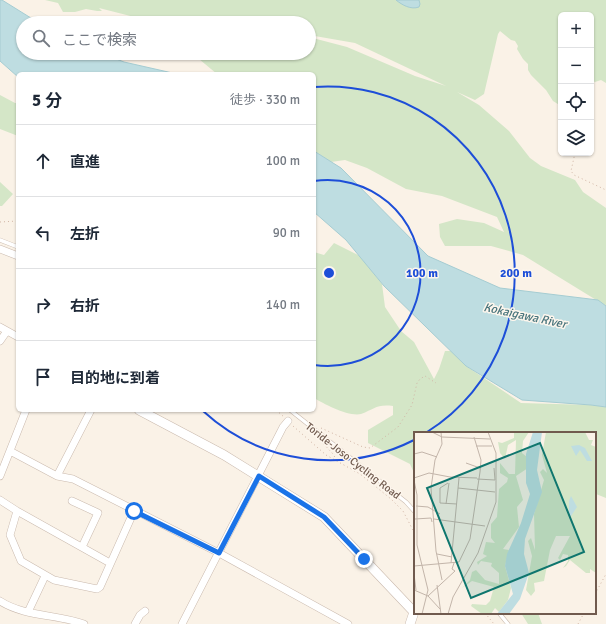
<!DOCTYPE html>
<html lang="ja">
<head>
<meta charset="utf-8">
<style>
	body { margin:0; font-family:Signika,"Noto Sans JP",sans-serif; background:#f6f6f7; color:#1f2937 }
	.controls { position:absolute; right:12px; top:12px; display:grid; overflow:hidden; border-radius:6px; box-shadow:0 1px 3px #0004 }
	.controls button { width:36px; height:36px; display:grid; place-items:center; padding:0; border:0; border-bottom:1px solid #e0e1e3; background:#fff; color:#1f2937; font:20px sans-serif }
	.stop { position:absolute; width:12px; height:12px; margin:-9px; border:3px solid #1a73e8; border-radius:50%; background:#fff }
	.stop.end { background:#1a73e8; border-color:#fff; box-shadow:0 1px 4px #0008 }
	.list { margin:0; padding:0; list-style:none }
	h2 { display:flex; justify-content:space-between; align-items:center; height:52px; margin:0; padding:0 16px; font-size:17px }
	h2 small { font-size:13px; font-weight:400; color:#747a83 }
	.list li { display:grid; grid-template-columns:26px 1fr auto; gap:12px; align-items:center; box-sizing:border-box; height:72px; padding:0 16px; border-top:1px solid #e0e1e3 }
	.list b { display:block; font-size:15px; white-space:nowrap }
	.list em { font-size:13px; font-style:normal; color:#747a83 }
	.icon { flex:none; width:22px; height:22px; fill:none; stroke:currentColor; stroke-width:2; stroke-linecap:round; stroke-linejoin:round }
	.map { position:relative; flex:none; width:606px; height:624px; overflow:hidden }
	.search { position:absolute; background:#fff; box-shadow:0 1px 3px #0004; left:16px; top:16px; width:300px; height:44px; display:flex; align-items:center; gap:10px; box-sizing:border-box; padding:0 14px; border-radius:22px; color:#747a83; font-size:15px }
	.panel { position:absolute; background:#fff; box-shadow:0 1px 3px #0004; left:16px; top:72px; width:300px; height:340px; border-radius:6px }
	.map>svg:first-child { display:block }
	.green { fill:#d4e6c7 }
	.water { fill:#bedde1; stroke:#a5ccd2 }
	.lines { fill:none; stroke-linecap:round; stroke-linejoin:round }
	.service-casing { stroke:#cabaae; stroke-width:4.5 }
	.minor-casing { stroke:#cabaae; stroke-width:8 }
	.tertiary-casing { stroke:#cabaae; stroke-width:10 }
	.path { stroke:#d1b5a5; stroke-width:1; stroke-dasharray:1 3; stroke-linecap:butt }
	.service { stroke:#fff; stroke-width:3.5 }
	.minor { stroke:#fff; stroke-width:7 }
	.tertiary { stroke:#fff; stroke-width:9 }
	.route { stroke:#1a73e8; stroke-width:5 }
	.ring { fill:none; stroke:#1d4ed8; stroke-width:2 }
	.labels { text-anchor:middle; dominant-baseline:central; stroke-width:3; stroke-linejoin:round; paint-order:stroke }
	.street-label { font-size:11px; fill:#705a4e; stroke:#fdf6ed }
	.water-label { font-size:12px; font-style:italic; fill:#47737b; stroke:#fdf6ed }
	.inset-road { fill:none; stroke:#c3b5aa; stroke-width:1 }
	.view { fill:#0f766e; fill-opacity:0.15; stroke:#0f766e; stroke-width:2 }
	.inset-edge { fill:none; stroke:#705a4e; stroke-width:2 }
	.centre { fill:#1d4ed8; stroke:#fdf6ed; stroke-width:2 }
	.ring-label { font-size:12px; text-anchor:middle; font-weight:bold; fill:#1d4ed8; stroke:#fdf6ed; stroke-width:3; stroke-linejoin:round; paint-order:stroke }
</style>
</head>
<body>
<div class="map">
<svg width="606" height="624" viewBox="0 0 606 624">
	<rect width="100%" height="100%" fill="#faf2e7"/>
	<path class="green" d="M45 0H606V83L601 80 595 82 591 80V15H561V106L553 101 546 90 531 75 528 70V64L523 59 517 49 518 46 515 41 511 40 500 31 498 34 484 94 475 100 457 92 479 105 509 131 530 158 541 166 575 180 583 192 606 208V306L523 255 491 246H445L440 237 439 224 457 219 484 223 504 232 497 217 442 196 406 189 367 168 345 160 331 162 314 151V74H217L199 59 190 53H309V37L347 47 415 76 446 86 355 43 309 35V23H158L99 8 102 11H97L86 9 75 12H63L58 3Z
		M0 95 15 103H18V136L0 129Z
		M0 182 13 194 2 206H0Z
		M334 243 360 256 382 284 385 307 401 331 414 342 434 379 439 369 445 351H451L466 366 521 403 591 405 606 407V498L596 494 595 496V433H415V475L410 464 368 443V430L393 415V406C376 404 375 409 361 414 349 417 324 404 314 398V252L324 255Z
		M521 613H538L542 624H528Z"/>
	<path class="water" d="M0 0H2L39 23H23V53H101L124 62 177 74H18V77L0 61Z
		M396 0H419L420 4 419 7C411 10 402 5 396 0Z
		M314 151 341 168 428 256 500 288 598 300 606 306V407L591 405 522 400 466 366 384 286 346 240 314 212Z"/>
	<g class="lines">
		<defs>
			<path id="service" d="M0 240 18 247
				M290 410 406 502 415 512
				M499 613 508 624"/>
			<path id="minor" d="M0 249 18 256
				M0 327 18 337
				M0 341 7 331
				M10 451 57 476 73 479 219 553 348 624
				M0 476 26 410
				M57 476 91 410
				M0 500 17 511 110 563
				M72 501 98 513 82 547
				M17 511 10 535 21 561 54 580 97 589 100 587 134 511
				M0 601C25 617 57 614 84 624
				M28 612 45 576
				M135 624 140 615 145 611
				M182 624 283 427 288 421"/>
			<path id="tertiary" d="M139 410 224 455 324 517 414 612 410 624"/>
		</defs>
		<use href="#service" class="service-casing"/>
		<use href="#minor" class="minor-casing"/>
		<use href="#tertiary" class="tertiary-casing"/>
		<path class="path" d="M575 153 571 171 574 175 606 190
			M0 222 18 221
			M276 410 284 417
			M293 426 326 455 360 474 391 499 403 511 415 534
			M321 428 363 447 370 448 398 427 412 405 417 383 420 379 425 376 436 383
			M321 441 333 454 337 461
			M595 594 606 574
			M485 613 494 624
			M578 624 584 613"/>
		<use href="#service" class="service"/>
		<use href="#minor" class="minor"/>
		<use href="#tertiary" class="tertiary"/>
	</g>
	<g class="lines">
		<path class="route" d="M134 511 219 553 259 476 324 517 364 559"/>
	</g>
	<g class="ring">
		<path d="M314 181A93 93 0 1 1 314 365"/>
		<path d="M414 440A187 187 0 0 1 203 411M314 87A187 187 0 0 1 427 432"/>
	</g>
	<g class="labels">
		<g class="street-label">
			<text transform="translate(353 461) rotate(38)">Toride-Joso Cycling Road</text>
		</g>
		<g class="water-label">
			<text transform="translate(525 316) rotate(12)">Kokaigawa River</text>
		</g>
	</g>
	<g transform="translate(414 432)">
		<rect width="182" height="182" fill="#faf2e7"/>
		<path d="M100 0H115L109 9 108 21 113 25 114 36 102 44 109 68 103 75 105 95 89 117 95 118 91 134 97 156 94 168 85 180 81 176 77 182H68L57 174 58 172 72 173 76 169 80 155 58 149 48 156 56 148 58 140 62 138 71 148 85 152V141L77 134 78 131 67 129 64 133 63 130 73 124 69 122 72 110 81 111 77 106V92L83 85 85 57 93 50 94 46 86 41V31L95 42H101L102 8 94 13 91 27 86 21 84 10 88 11 100 6ZM132 0H171L175 8H179L177 13 182 15V141L176 137V141H172L156 128 152 134 149 136 154 129V123L149 122 146 128 144 126 156 104H142L136 118 130 149 120 151 121 159 117 164 112 158 118 124 114 109 117 106 121 118 120 82 130 48 126 40 129 37 133 41 128 23Z" fill="#d4e6c7"/>
		<path d="M119 0H128L123 38 128 60 111 107 110 122 115 141 106 167 95 182H83L99 162 91 134 93 122 107 91 116 62 112 51V22ZM165 13 171 16 178 29H173L166 18 162 24 157 14ZM157 64 163 75 155 87V69Z" fill="#bedde1"/>
		<path class="inset-road" d="M18 0 28 5 76 7M27 0 28 12 21 28 17 56 22 119 28 148M62 14H78M0 22 8 20 23 25M52 31 66 36M0 46 15 41 36 45 63 46M63 47 81 48 80 36M0 48 3 63V113L14 158 8 182M34 51 26 56V71L43 72M44 56 81 60M32 72 35 51M2 74 14 75 26 82M1 87 17 86 18 90M20 87 71 94M23 122 38 125M37 131 45 46M0 134 45 130 56 107 66 40 67 28 60 5M0 142 2 158M23 153 27 182M0 158 14 164 26 177M14 164 41 139 38 137 40 131M34 182 39 165 64 121 82 70V21L74 0"/>
		<path class="view" d="M126 11 170 120 57 166 13 56Z"/>
		<rect width="182" height="182" class="inset-edge"/>
	</g>
	<circle cx="329" cy="273" r="6" class="centre"/>
	<g class="ring-label">
		<text x="422" y="277">100 m</text>
		<text x="516" y="277">200 m</text>
	</g>
</svg>
<div class="controls">
<button>+</button>
<button>−</button>
<button><svg class="icon" aria-label="locate" viewBox="0 0 24 24"><circle cx="12" cy="12" r="6"/><path d="M12 2v4M12 18v4M2 12h4M18 12h4"/></svg></button>
<button><svg class="icon" aria-label="layers" viewBox="0 0 24 24"><path d="M12 4l9 5-9 5-9-5zM3 14l9 5 9-5"/></svg></button>
</div>
<div class="stop" style="left:134px;top:511px"></div>
<div class="stop end" style="left:364px;top:559px"></div>
<div class="search"><svg class="icon" aria-label="search" viewBox="0 0 24 24"><circle cx="10" cy="10" r="6"/><path d="M15 15l6 6"/></svg>ここで検索</div>
<section class="panel">
<h2>5 分<small>徒歩 · 330 m</small></h2>
<ul class="list">
<li><svg class="icon" aria-label="ahead" viewBox="0 0 24 24"><path d="M12 20V5M6 11l6-6 6 6"/></svg><div><b>直進</b></div><em>100 m</em></li>
<li><svg class="icon" aria-label="left" viewBox="0 0 24 24"><path d="M17 20v-9H6M10 6l-5 5 5 5"/></svg><div><b>左折</b></div><em>90 m</em></li>
<li><svg class="icon" aria-label="right" viewBox="0 0 24 24"><path d="M7 20v-9h11M14 6l5 5-5 5"/></svg><div><b>右折</b></div><em>140 m</em></li>
<li><svg class="icon" aria-label="arrive" viewBox="0 0 24 24"><path d="M6 21V4h12l-3 4 3 4H6"/></svg><div><b>目的地に到着</b></div></li>
</ul>
</section>
</div>
</body>
</html>
